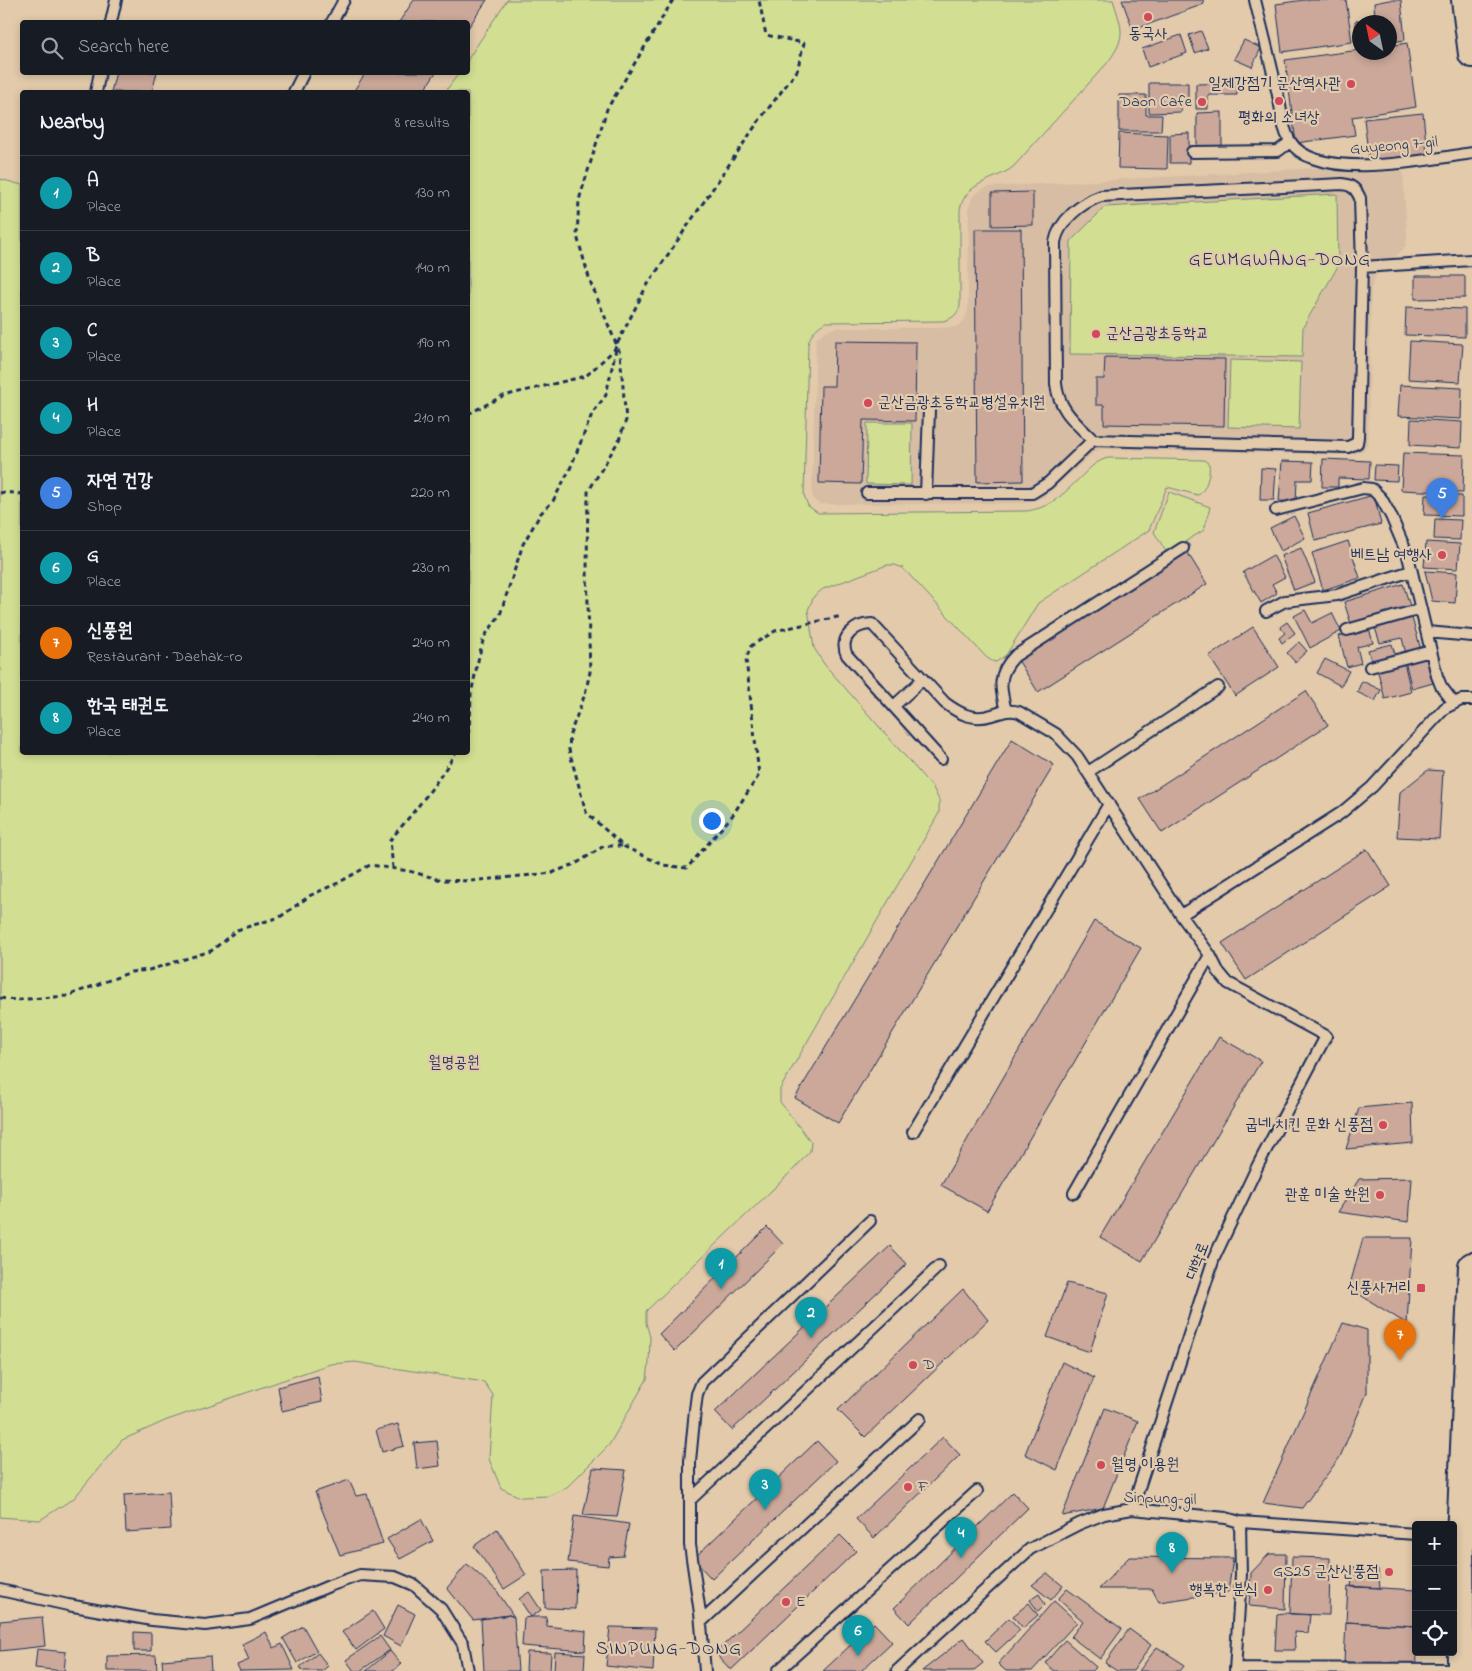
<!DOCTYPE html>
<html lang="en">
<head>
<meta charset="utf-8">
<style>
	body { margin:0; font-family:"Indie Flower","Poor Story",sans-serif; background:#20242c; color:#f1f3f6 }
	.controls { position:absolute; right:15px; bottom:15px; display:grid; overflow:hidden; border-radius:5px; box-shadow:0 2px 8px #0003 }
	.controls button { width:45px; height:45px; display:grid; place-items:center; padding:0; border:0; border-bottom:1px solid #363941; background:#171b24; color:#f1f3f6; font:25px sans-serif }
	.compass { position:absolute; left:1352px; top:15px; width:45px; height:45px; border-radius:50%; background:#171b24; box-shadow:0 2px 8px #0003; rotate:327deg }
	.you { position:absolute; left:711px; top:820px; width:18px; height:18px; margin:-12px; border:4px solid #fff; border-radius:50%; background:#1a73e8; box-shadow:0 0 0 8px #1a73e833 }
	.badge { display:grid; place-items:center; width:32px; height:32px; border-radius:50%; background:#d1495b; color:#fff; font-size:16px; font-weight:700 }
	.pin { position:absolute; translate:-50% -41px; filter:drop-shadow(0 1px 2px #0008) }
	.pin::after { content:''; position:absolute; top:26px; width:18px; height:15px; background:inherit; clip-path:polygon(0 0,100% 0,50% 100%) }
	.list { margin:0; padding:0; list-style:none }
	h2 { display:flex; justify-content:space-between; align-items:center; height:65px; margin:0; padding:0 20px; font-size:21px }
	h2 small { font-size:16px; font-weight:400; color:#9ea1a6 }
	.list li { display:grid; grid-template-columns:32px 1fr auto; gap:15px; align-items:center; box-sizing:border-box; height:75px; padding:0 20px; border-top:1px solid #363941 }
	.list b { display:block; font-size:19px; white-space:nowrap }
	.list p { margin:0; font-size:16px; white-space:nowrap; color:#9ea1a6 }
	.list em { font-size:16px; font-style:normal; color:#9ea1a6 }
	.icon { flex:none; width:28px; height:28px; fill:none; stroke:currentColor; stroke-width:2; stroke-linecap:round; stroke-linejoin:round }
	.map { position:relative; flex:none; width:1472px; height:1671px; overflow:hidden }
	.search { position:absolute; background:#171b24; box-shadow:0 2px 8px #0003; left:20px; top:20px; width:450px; height:55px; display:flex; align-items:center; gap:12px; box-sizing:border-box; padding:0 18px; border-radius:5px; color:#9ea1a6; font-size:19px }
	.panel { position:absolute; background:#171b24; box-shadow:0 2px 8px #0003; left:20px; top:90px; width:450px; height:665px; border-radius:5px }
	.map>svg:first-child { display:block }
	.built { fill:#d7bda4 }
	.green { fill:#d2df92; stroke:#768778 }
	.building { fill:#cba899; stroke:#1b2f5e }
	.lines { fill:none; stroke-linecap:round; stroke-linejoin:round }
	.service-casing { stroke:#1b2f5e; stroke-width:14 }
	.tertiary-casing { stroke:#1b2f5e; stroke-width:30 }
	.path { stroke:#1b2f5e; stroke-width:3; stroke-dasharray:5 4; stroke-linecap:butt }
	.service { stroke:#e2caaa; stroke-width:10 }
	.tertiary { stroke:#e2caaa; stroke-width:26 }
	.poi-dot { fill:#d1495b; stroke:#e2caaa; stroke-width:2 }
	.labels { text-anchor:middle; dominant-baseline:central; stroke-width:4.5; stroke-linejoin:round; paint-order:stroke }
	.poi-label { font-size:16px; fill:#1b2f5e; stroke:#e2caaa; text-anchor:end }
	.street-label { font-size:16px; fill:#1b2f5e; stroke:#e2caaa }
	.park-label { font-size:16px; fill:#243861; stroke:#e2caaa }
	.quarter-label { font-size:19px; letter-spacing:1px; fill:#1b2f5e; stroke:#e2caaa }
</style>
</head>
<body>
<div class="map">
<svg width="1472" height="1671" viewBox="0 0 1472 1671">
	<rect width="100%" height="100%" fill="#e2caaa"/>
	<filter id="ink" filterUnits="userSpaceOnUse"><feTurbulence type="fractalNoise" baseFrequency=".02" numOctaves="2"/><feDisplacementMap in="SourceGraphic" scale="10" xChannelSelector="R" yChannelSelector="G"/><feConvolveMatrix kernelMatrix="1 2 1 2 8 2 1 2 1" color-interpolation-filters="sRGB"/></filter>
	<g filter="url(#ink)">
		<path class="built" d="M1389 164 1400 168 1403 172 1407 237 1406 245 1402 250 1375 277 1371 288 1368 439 1366 447 1362 451 1348 455 1101 449 1093 453 1044 497 1026 503 822 504 816 502 814 499 812 495 816 339 824 332 835 328H940L955 327 960 325 965 319 968 310 969 207 973 196 983 189 989 187Z"/>
		<path class="green" d="M507 0H1113C1122 29 1127 36 1108 62L1013 167C993 182 966 181 960 209V306C957 315 953 318 943 321L826 322C816 327 811 333 808 344L804 495 808 506 818 513 1026 511C1053 508 1066 491 1085 473 1092 466 1097 461 1108 458L1204 460 1209 464C1211 472 1206 491 1198 495L1167 487 1149 530 1038 603 1006 655 996 662 992 661 986 657 903 568 895 565H887L823 589 814 596 808 610 814 648 824 664 933 788 939 800V813L780 1089V1102L811 1142 810 1151 795 1168 646 1311V1323L650 1337 649 1362 647 1379 609 1445 567 1487 548 1496 520 1497 501 1488 489 1459 493 1395 484 1382 355 1362 330 1364 167 1420 122 1440 74 1498 40 1520 0 1517V179L22 185V752H468V92H445L459 73 468 72V59Z
			M1337 194 1338 266 1303 327 1302 357 1070 354 1071 241 1105 207Z
			M1230 360 1301 362 1299 429 1228 427Z
			M867 423H912L911 485 866 484Z
			M1169 492 1210 507 1204 530 1167 553 1154 532Z"/>
		<path class="building" d="M414 0H487L468 28V22H399Z
			M1122 0H1203L1204 4 1133 30Z
			M1304 0H1346L1352 42 1282 52 1276 4Z
			M1389 0H1401L1405 40 1390 42V22H1360V46H1358L1355 21 1375 19 1374 3Z
			M1201 31 1208 48 1195 53 1189 35Z
			M1181 35 1187 53 1148 67 1142 49Z
			M1244 40 1261 48 1252 67 1234 59Z
			M1407 43 1416 107 1352 117 1355 135 1296 143 1285 60 1360 50V52H1390V46Z
			M116 72H157L152 92H111Z
			M366 72H436L423 92H353Z
			M1149 83H1188V101H1182L1181 112 1149 113Z
			M1237 83V95H1208V109H1196V84Z
			M1119 95H1146V115H1162L1161 131H1119Z
			M1222 112V146H1197V113Z
			M1423 113 1427 154 1369 161 1364 119Z
			M1119 133 1168 135 1167 169 1118 168Z
			M1189 133V163H1170V134Z
			M1033 192V225L992 226V193Z
			M975 229H1021L1023 481 977 482Z
			M1415 276H1465V298L1415 299Z
			M1406 307 1465 309V337L1405 335Z
			M835 341 916 342 915 421 863 420 861 484 819 483 821 386H834Z
			M1410 341 1463 344 1460 382 1408 379Z
			M1105 357 1225 359 1224 426 1104 424V405H1096V379H1104Z
			M1400 385 1462 388 1461 419 1398 416Z
			M1411 419 1462 422 1461 448 1410 445Z
			M1403 453 1464 455 1463 493 1401 490Z
			M1323 459 1370 461 1369 479 1338 478V487H1322Z
			M1282 461 1313 462 1312 480H1297L1296 502 1279 501Z
			M1375 465 1398 466 1397 481 1374 480Z
			M1261 468 1276 469 1274 500H1260Z
			M1374 495 1381 524 1315 541 1308 513Z
			M1425 495 1462 496V516L1424 515Z
			M1294 516 1305 538 1281 551 1270 528Z
			M1435 519 1461 520 1460 540 1434 539Z
			M1348 541 1360 578 1323 590 1312 553Z
			M1426 542 1460 544 1458 569 1424 567Z
			M1301 548 1315 582 1294 590 1281 556Z
			M1187 552 1207 584 1038 692 1018 660Z
			M1273 555 1285 577 1272 584 1277 593 1261 603 1243 572Z
			M1425 571 1457 573 1455 603 1432 601Z
			M1403 584 1410 606 1351 624 1344 602Z
			M1305 610 1312 623 1332 613 1341 631 1310 648 1294 616Z
			M1412 618 1421 650 1406 654 1402 638 1380 643 1375 628Z
			M1287 622 1295 633 1282 643 1279 638 1285 633 1280 627Z
			M1253 627 1279 667 1235 696 1209 656Z
			M1369 628 1373 643 1357 647 1361 663 1347 667 1339 636Z
			M1299 642 1307 651 1295 662 1287 653Z
			M1392 644 1396 658 1372 664 1368 650Z
			M1425 655 1433 683 1412 689 1405 661Z
			M1325 659 1349 671 1341 686 1317 673Z
			M1404 662 1411 692 1385 699 1377 668Z
			M1362 681 1381 690 1375 701 1357 692Z
			M1306 691 1328 725 1162 833 1140 799Z
			M1012 739 1054 765 838 1123 795 1098Z
			M1428 770 1443 771 1439 839 1397 837 1400 792Z
			M1367 849 1391 886 1246 980 1222 943Z
			M1094 921 1141 948 987 1211 941 1185Z
			M1219 1037 1261 1061 1142 1261 1100 1237Z
			M1412 1103 1413 1143 1346 1149 1359 1108Z
			M1412 1178 1409 1222 1338 1212 1359 1179Z
			M767 1227 783 1244 675 1351 659 1334Z
			M1363 1238H1412L1407 1324 1349 1288Z
			M890 1246 907 1264 732 1430 715 1412Z
			M1067 1283 1108 1293 1090 1352 1047 1337Z
			M963 1289 988 1320 865 1437 838 1410Z
			M1343 1323 1367 1330V1393L1340 1457 1302 1508 1263 1503Z
			M1062 1362 1094 1378 1057 1470 1025 1454Z
			M318 1376 322 1402 282 1411 278 1387Z
			M1105 1408 1138 1421 1103 1508 1062 1516Z
			M398 1424 404 1446 382 1452 376 1430Z
			M943 1437 960 1455 874 1538 856 1519Z
			M437 1441 440 1466 417 1469 414 1443Z
			M817 1441 836 1461 712 1579 693 1559Z
			M593 1468 626 1470 617 1517 583 1515Z
			M349 1480 356 1496 367 1494 383 1544 340 1555 315 1492Z
			M169 1492 171 1529 126 1532 124 1495Z
			M1013 1492 1028 1508 909 1624 894 1608Z
			M574 1516 629 1524 623 1556 609 1557 608 1566 568 1562Z
			M421 1519 433 1541 400 1559 387 1539Z
			M497 1529 526 1575 504 1589 474 1546Z
			M840 1535 856 1551 731 1670 715 1653Z
			M1269 1554H1286L1285 1609 1249 1606 1251 1573Z
			M1129 1557 1233 1558 1228 1592 1159 1602 1152 1589H1099Z
			M1292 1557 1330 1558 1329 1615 1290 1614Z
			M467 1564 497 1591 514 1617 509 1615 473 1620 447 1588Z
			M1353 1567 1378 1569 1380 1588 1351 1587Z
			M576 1570 575 1609 545 1608 544 1571Z
			M1047 1573 1063 1586 1051 1600 1032 1585Z
			M1348 1586 1416 1590V1626L1346 1622Z
			M1067 1589 1122 1629 1100 1659 1071 1637 1083 1621 1058 1599Z
			M529 1592 541 1610 531 1617 519 1599Z
			M1039 1594 1045 1604 1038 1611 1030 1600Z
			M1054 1601 1077 1622 1032 1671H1006L998 1664Z
			M1029 1603 1038 1615 1023 1628 1013 1616Z
			M398 1605 415 1614 401 1646 383 1636Z
			M373 1611 384 1629 356 1650 342 1632Z
			M1285 1613 1310 1615 1308 1633 1294 1632 1295 1650H1275L1277 1614Z
			M509 1615 514 1617 518 1671H484L481 1619Z
			M42 1617 45 1646 0 1651V1621Z
			M531 1617H546L547 1626 586 1631 585 1651 522 1646 524 1618Z
			M1009 1618 1020 1630 996 1652 985 1641Z
			M1346 1622 1416 1626 1417 1666 1344 1662Z
			M874 1623 892 1642 861 1671H823Z
			M303 1626 317 1651 297 1663 283 1638Z
			M610 1627 655 1628 653 1671 606 1666Z
			M1129 1629 1151 1645 1133 1671H1117L1105 1663Z
			M134 1632 151 1633V1651H134Z
			M266 1632 274 1648 282 1644 294 1670 240 1671 237 1665 249 1660 242 1644Z
			M380 1636 390 1650 360 1671H354L346 1660Z
			M964 1638 983 1663 973 1671H922Z
			M1065 1640 1096 1667 1093 1671H1054L1045 1663Z
			M1157 1647 1185 1665 1180 1671H1139Z
			M37 1649 66 1652 64 1671 35 1668Z
			M390 1651 401 1664 393 1671H366Z
			M527 1652 551 1653 550 1671H526Z
			M555 1652 585 1654 584 1671H554Z
			M318 1653 328 1666 322 1671H303L300 1667Z
			M156 1655 157 1671H107V1656Z
			M210 1656 211 1671H163L162 1660Z"/>
		<g class="lines">
			<defs>
				<path id="service" d="M1255 0C1263 33 1272 67 1279 100 1282 114 1282 128 1290 141 1315 183 1431 159 1472 153
					M111 22 116 0
					M332 22 344 0
					M96 92 100 72
					M294 92 304 72
					M1192 152 1278 151 1290 142
					M1342 184C1352 185 1356 189 1360 198L1362 267 1358 437 1357 443 1348 447 1093 440C1075 422 1059 410 1056 384L1055 242C1059 221 1081 203 1101 196Z
					M1362 267 1472 260
					M867 493H1032L1048 483 1093 440
					M926 494 929 410
					M1276 510 1363 488 1372 489 1381 498 1391 516 1408 556 1437 676 1441 686 1453 702
					M1266 611 1285 601 1337 595 1411 571
					M1347 630 1421 609
					M1427 632 1472 636
					M1370 667 1431 651
					M894 706 923 679
					M1006 711C1000 688 997 674 1015 656L1183 548
					M941 759 847 655C838 638 855 624 872 624L945 703C960 714 973 721 992 715 1002 712 1009 709 1019 712L1056 734 1077 756 1181 915
					M1088 772 1218 687
					M913 1132 1109 804
					M1074 1193 1210 955
					M690 1500 939 1266
					M1132 1509 1214 1258 1258 1165 1326 1036 1228 983 1218 971 1210 955 1181 915 1341 813 1372 787 1445 708 1461 700H1472
					M0 1590 68 1605 152 1620 205 1625 250 1619 329 1586 360 1575 395 1577 414 1585 441 1609 463 1644 468 1671
					M701 1622 920 1419
					M1235 1668 1461 1669
					M705 1671 700 1613 690 1545V1461L695 1410 697 1394 702 1382 870 1221
					M778 1671 977 1491
					M897 1671 1030 1549 1079 1524 1104 1514 1132 1509 1226 1518 1240 1522 1416 1534
					M1235 1671 1241 1574 1240 1522"/>
				<path id="tertiary" d="M1465 0 1472 54
					M1461 1671 1460 1538 1472 1266"/>
			</defs>
			<use href="#service" class="service-casing"/>
			<use href="#tertiary" class="tertiary-casing"/>
			<path class="path" d="M673 0 607 109 579 200 577 236 590 281 620 353 626 420 619 440 588 492 587 570 590 672 585 694 570 734 569 750 586 812 623 846 663 865 687 868 732 816 759 775 746 659 751 646 775 631 842 616
				M468 414 503 396 586 376 614 350 646 287 758 122 797 71 804 43 766 35 759 0
				M0 493 5 492 22 494
				M468 733 470 728 471 694 479 656 484 637 500 615 523 544 541 513 553 501 570 469 592 414 606 395 616 349
				M393 868 390 840C414 812 437 784 456 752
				M0 998 15 1000 67 996 131 972 149 970 211 951 237 930 280 917 311 895 338 883 370 865 409 871 442 880 471 881 552 873 577 863 604 846H622"/>
			<use href="#service" class="service"/>
			<use href="#tertiary" class="tertiary"/>
		</g>
	</g>
	<g class="poi-dot">
		<circle cx="1148" cy="17" r="5"/>
		<circle cx="1351" cy="84" r="5"/>
		<circle cx="1279" cy="101" r="5"/>
		<circle cx="1202" cy="102" r="5"/>
		<circle cx="1096" cy="334" r="5"/>
		<circle cx="868" cy="403" r="5"/>
		<circle cx="1442" cy="555" r="5"/>
		<circle cx="1383" cy="1125" r="5"/>
		<circle cx="1380" cy="1195" r="5"/>
		<rect x="1416" y="1283" width="10" height="10" rx="2.5"/>
		<circle cx="913" cy="1365" r="5"/>
		<circle cx="1101" cy="1465" r="5"/>
		<circle cx="908" cy="1487" r="5"/>
		<circle cx="1389" cy="1572" r="5"/>
		<circle cx="1268" cy="1590" r="5"/>
		<circle cx="786" cy="1602" r="5"/>
	</g>
	<g class="labels">
		<g class="poi-label">
			<text x="1148" y="34" text-anchor="middle">동국사</text>
			<text x="1341" y="84">일제강점기 군산역사관</text>
			<text x="1192" y="102">Daon Cafe</text>
			<text x="1279" y="118" text-anchor="middle">평화의 소녀상</text>
			<text x="1106" y="334" text-anchor="start">군산금광초등학교</text>
			<text x="878" y="403" text-anchor="start">군산금광초등학교병설유치원</text>
			<text x="1432" y="555">베트남 여행사</text>
			<text x="1373" y="1125">굽네 치킨 문화 신풍점</text>
			<text x="1370" y="1195">관훈 미술 학원</text>
			<text x="1411" y="1288">신풍사거리</text>
			<text x="923" y="1365" text-anchor="start">D</text>
			<text x="1111" y="1465" text-anchor="start">월명 이용원</text>
			<text x="918" y="1487" text-anchor="start">F</text>
			<text x="1379" y="1572">GS25 군산신풍점</text>
			<text x="1258" y="1590">행복한 분식</text>
			<text x="796" y="1602" text-anchor="start">E</text>
		</g>
		<g class="street-label">
			<text transform="translate(1394 146) rotate(-5)">Guyeong 7-gil</text>
			<text transform="translate(1198 1261) rotate(-69)">대학로</text>
			<text transform="translate(1160 1499) rotate(2)">Sinpung-gil</text>
		</g>
		<g class="park-label">
			<text x="454" y="1063">월명공원</text>
		</g>
		<g class="quarter-label">
			<text x="1280" y="260">GEUMGWANG-DONG</text>
			<text x="669" y="1649">SINPUNG-DONG</text>
		</g>
	</g>
</svg>
<div class="controls">
<button>+</button>
<button>−</button>
<button><svg class="icon" aria-label="locate" viewBox="0 0 24 24"><circle cx="12" cy="12" r="6"/><path d="M12 2v4M12 18v4M2 12h4M18 12h4"/></svg></button>
</div>
<svg class="compass" viewBox="-18 -18 36 36"><path d="M0-13l5 13h-10z" fill="#e53935"/><path d="M0 13l5-13h-10z" fill="#9ea1a6"/></svg>
<div class="you"></div>
<div class="pin badge" style="left:721px;top:1289px;background:#0f9aa8">1</div>
<div class="pin badge" style="left:811px;top:1338px;background:#0f9aa8">2</div>
<div class="pin badge" style="left:765px;top:1510px;background:#0f9aa8">3</div>
<div class="pin badge" style="left:961px;top:1558px;background:#0f9aa8">4</div>
<div class="pin badge" style="left:1442px;top:519px;background:#3f7fe0">5</div>
<div class="pin badge" style="left:858px;top:1656px;background:#0f9aa8">6</div>
<div class="pin badge" style="left:1400px;top:1360px;background:#e8710a">7</div>
<div class="pin badge" style="left:1172px;top:1573px;background:#0f9aa8">8</div>
<div class="search"><svg class="icon" aria-label="search" viewBox="0 0 24 24"><circle cx="10" cy="10" r="6"/><path d="M15 15l6 6"/></svg>Search here</div>
<section class="panel">
<h2>Nearby<small>8 results</small></h2>
<ul class="list">
<li><span class="badge" style="background:#0f9aa8">1</span><div><b>A</b><p>Place</p></div><em>130 m</em></li>
<li><span class="badge" style="background:#0f9aa8">2</span><div><b>B</b><p>Place</p></div><em>140 m</em></li>
<li><span class="badge" style="background:#0f9aa8">3</span><div><b>C</b><p>Place</p></div><em>190 m</em></li>
<li><span class="badge" style="background:#0f9aa8">4</span><div><b>H</b><p>Place</p></div><em>210 m</em></li>
<li><span class="badge" style="background:#3f7fe0">5</span><div><b>자연 건강</b><p>Shop</p></div><em>220 m</em></li>
<li><span class="badge" style="background:#0f9aa8">6</span><div><b>G</b><p>Place</p></div><em>230 m</em></li>
<li><span class="badge" style="background:#e8710a">7</span><div><b>신풍원</b><p>Restaurant · Daehak-ro</p></div><em>240 m</em></li>
<li><span class="badge" style="background:#0f9aa8">8</span><div><b>한국 태권도</b><p>Place</p></div><em>240 m</em></li>
</ul>
</section>
</div>
</body>
</html>
